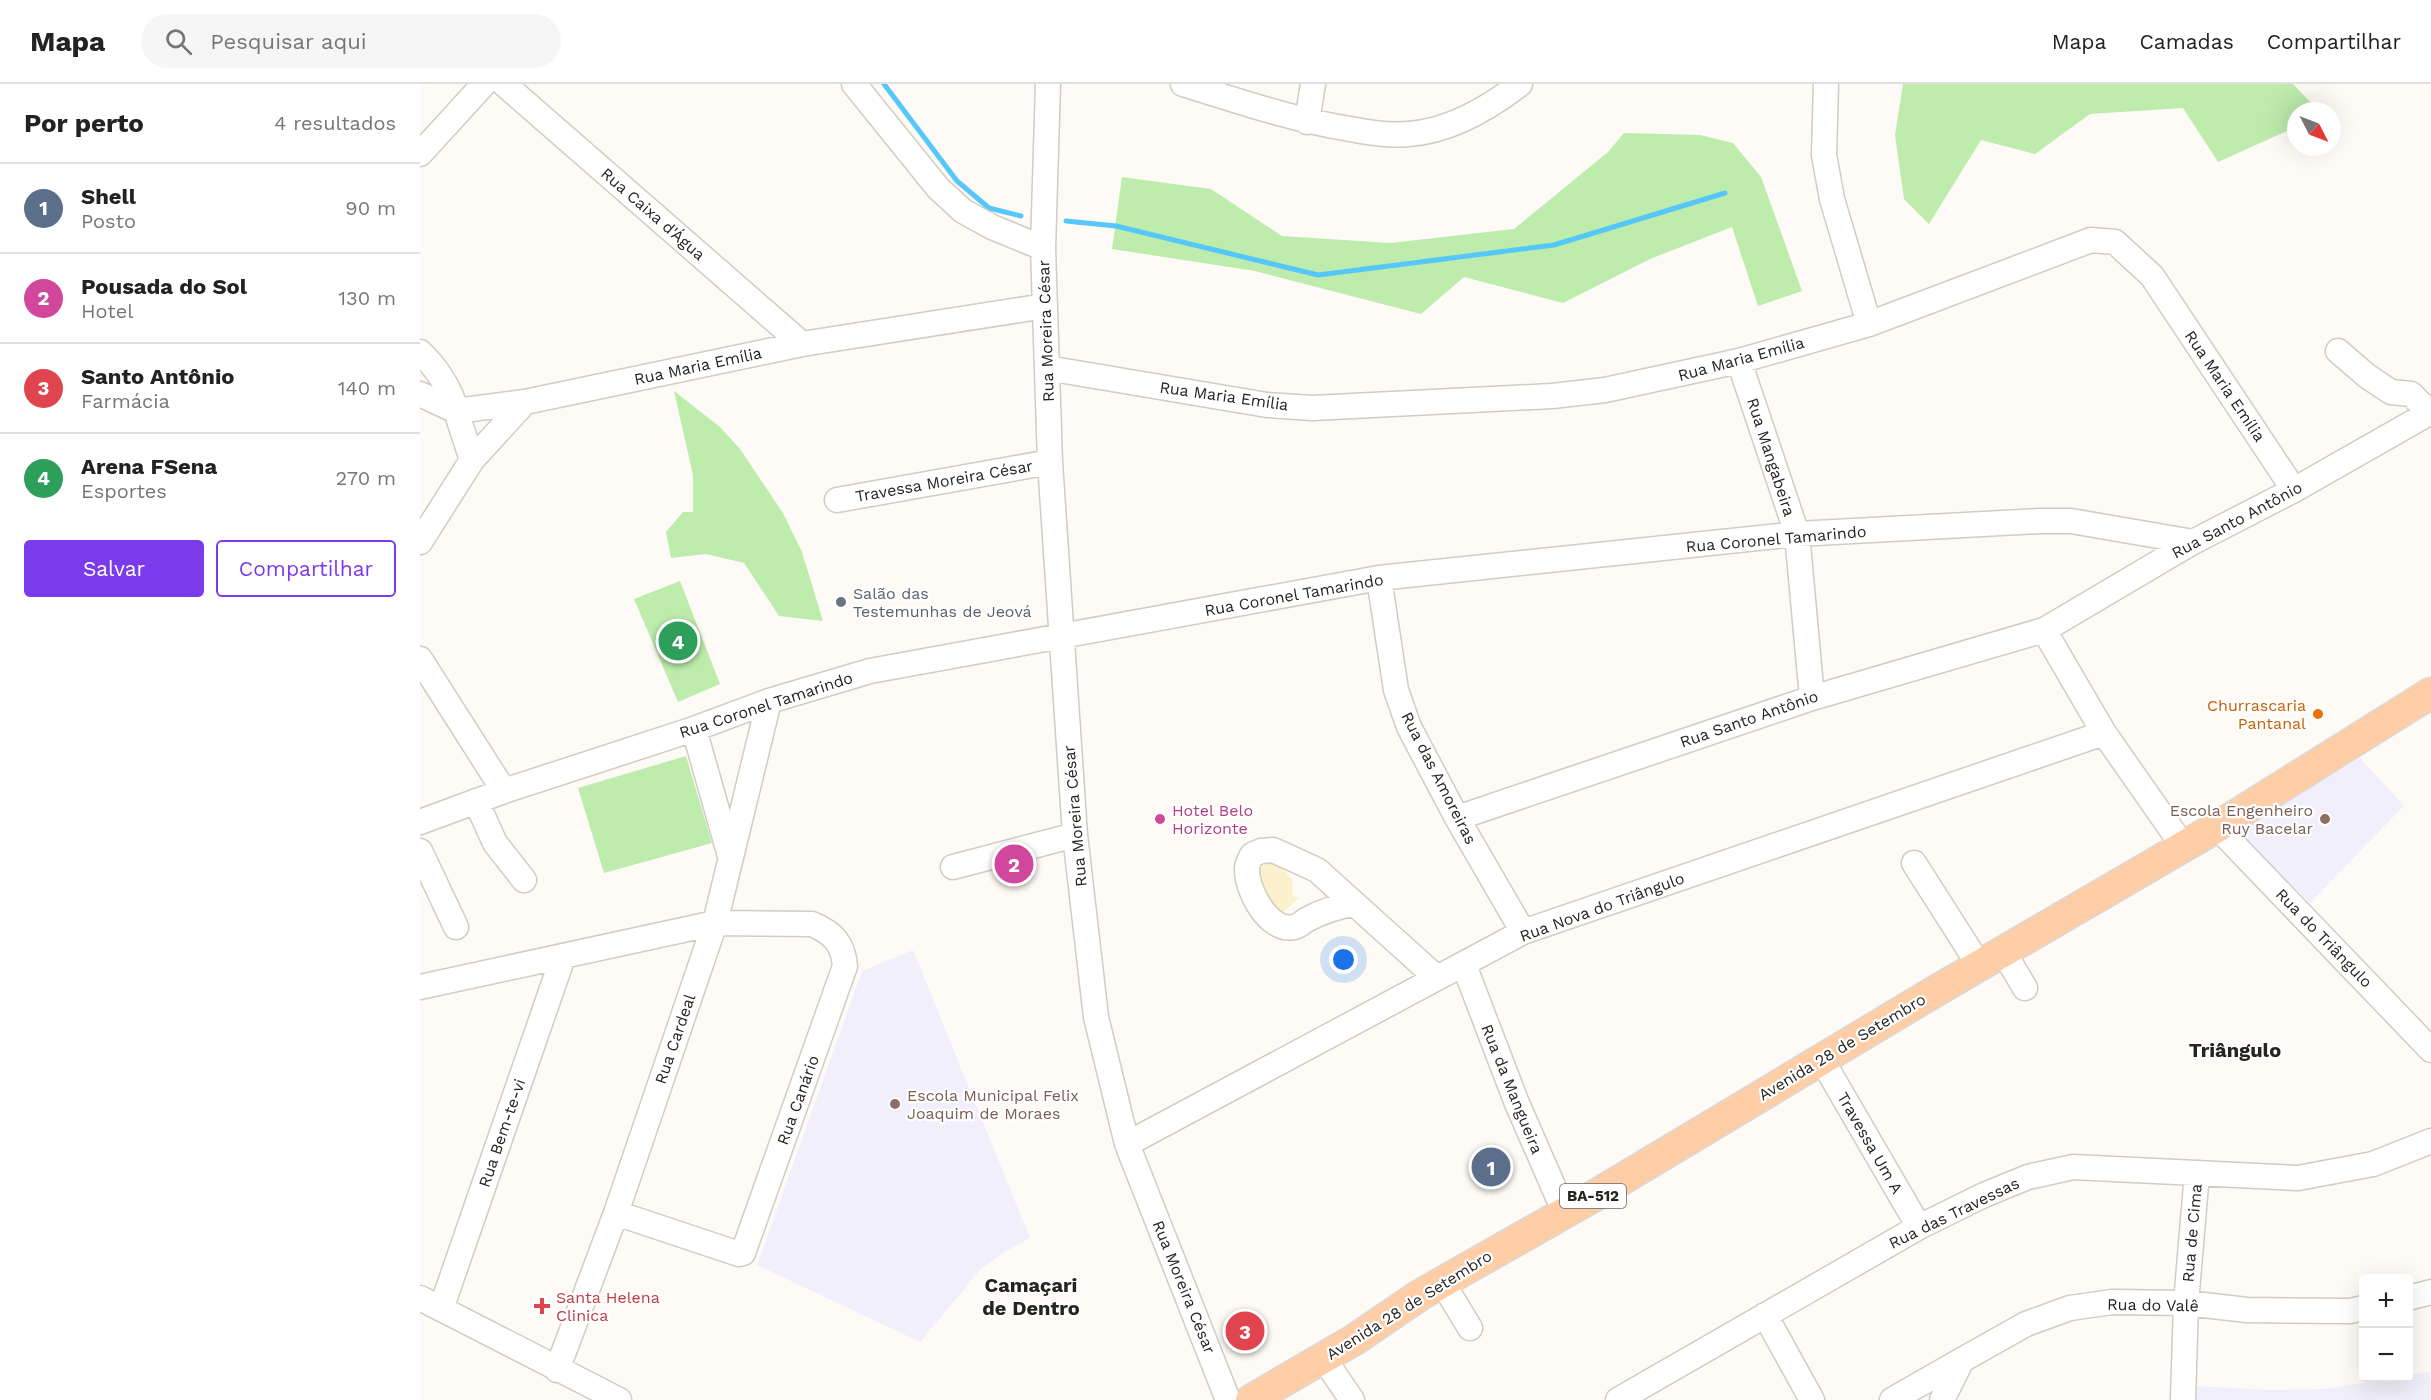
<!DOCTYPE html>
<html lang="pt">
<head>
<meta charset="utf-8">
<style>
	body { margin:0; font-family:"Work Sans",sans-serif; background:#f6f6f6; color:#222 }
	.controls { position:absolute; right:18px; bottom:18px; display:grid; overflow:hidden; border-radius:6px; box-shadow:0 6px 24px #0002 }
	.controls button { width:54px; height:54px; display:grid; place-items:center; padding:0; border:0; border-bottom:2px solid #e0e0e0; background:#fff; color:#222; font:30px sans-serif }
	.compass { position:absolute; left:1867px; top:18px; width:54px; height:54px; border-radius:50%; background:#fff; box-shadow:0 6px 24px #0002; rotate:132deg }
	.you { position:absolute; left:924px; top:876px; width:21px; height:21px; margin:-15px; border:4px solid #fff; border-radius:50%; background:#1a73e8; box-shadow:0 0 0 9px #1a73e833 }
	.badge { display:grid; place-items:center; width:39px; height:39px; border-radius:50%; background:#7c3aed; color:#fff; font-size:20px; font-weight:700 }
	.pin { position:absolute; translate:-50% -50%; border:3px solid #fff; box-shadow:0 2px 6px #0006 }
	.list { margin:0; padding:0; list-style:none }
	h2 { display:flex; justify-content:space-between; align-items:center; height:78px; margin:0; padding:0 24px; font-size:26px }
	h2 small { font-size:20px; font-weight:400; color:#767676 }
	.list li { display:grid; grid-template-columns:39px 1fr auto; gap:18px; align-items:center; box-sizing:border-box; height:90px; padding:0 24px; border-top:2px solid #e0e0e0 }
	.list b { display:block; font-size:22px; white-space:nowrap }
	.list p { margin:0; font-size:20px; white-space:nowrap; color:#767676 }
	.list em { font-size:20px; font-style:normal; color:#767676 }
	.actions { display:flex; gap:12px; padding:18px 24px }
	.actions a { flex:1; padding:14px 0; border:2px solid #7c3aed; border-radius:6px; text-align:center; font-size:21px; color:#7c3aed }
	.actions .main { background:#7c3aed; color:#fff }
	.icon { flex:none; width:33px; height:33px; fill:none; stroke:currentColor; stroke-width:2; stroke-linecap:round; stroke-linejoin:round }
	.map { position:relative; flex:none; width:2011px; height:1316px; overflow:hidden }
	header { display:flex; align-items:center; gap:36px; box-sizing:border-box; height:84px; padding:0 30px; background:#fff; border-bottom:2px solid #e0e0e0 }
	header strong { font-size:28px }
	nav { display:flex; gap:33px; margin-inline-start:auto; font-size:21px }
	.search { width:420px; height:54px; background:#f6f6f6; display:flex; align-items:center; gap:15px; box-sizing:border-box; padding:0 21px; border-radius:33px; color:#767676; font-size:22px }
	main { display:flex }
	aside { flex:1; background:#fff }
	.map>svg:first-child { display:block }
	.education { fill:#f2effc }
	.green { fill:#bdecad }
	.sand { fill:#fbf1cc }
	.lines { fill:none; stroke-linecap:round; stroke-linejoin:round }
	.stream { stroke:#56c7fa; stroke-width:5 }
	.minor-casing { stroke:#d2ccc3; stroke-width:27 }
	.major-casing { stroke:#d8d8d7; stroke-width:33 }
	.minor { stroke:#fff; stroke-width:24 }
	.major { stroke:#ffcea7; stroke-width:30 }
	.worship-dot { fill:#6b7280; stroke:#fff; stroke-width:2 }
	.food-dot { fill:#e8710a; stroke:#fff; stroke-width:2 }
	.hotel-dot { fill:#d1479c; stroke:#fff; stroke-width:2 }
	.education-dot { fill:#8d6e63; stroke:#fff; stroke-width:2 }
	.health-dot { fill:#e0444e; stroke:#fff; stroke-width:2 }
	.labels { text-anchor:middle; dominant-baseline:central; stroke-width:4.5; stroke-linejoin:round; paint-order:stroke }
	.shield { fill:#fff; stroke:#676664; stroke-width:1.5 }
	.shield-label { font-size:15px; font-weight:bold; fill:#262421 }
	.street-label { font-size:16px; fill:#262421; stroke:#fff }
	.worship-label { font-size:16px; fill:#5b616d; stroke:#fff; text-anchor:start }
	.food-label { font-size:16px; fill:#c56008; stroke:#fff; text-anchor:end }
	.hotel-label { font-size:16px; fill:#b23c85; stroke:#fff; text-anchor:start }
	.education-label { font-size:16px; fill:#785e54; stroke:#fff; text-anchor:end }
	.health-label { font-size:16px; fill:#be3a42; stroke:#fff; text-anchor:start }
	.quarter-label { font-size:20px; font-weight:bold; fill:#262421; stroke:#fff }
</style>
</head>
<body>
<header>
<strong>Mapa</strong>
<div class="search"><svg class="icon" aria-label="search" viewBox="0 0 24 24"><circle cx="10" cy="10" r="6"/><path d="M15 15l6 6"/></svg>Pesquisar aqui</div>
<nav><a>Mapa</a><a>Camadas</a><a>Compartilhar</a></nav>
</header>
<main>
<aside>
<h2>Por perto<small>4 resultados</small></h2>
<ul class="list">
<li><span class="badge" style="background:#5c6f8a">1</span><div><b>Shell</b><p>Posto</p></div><em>90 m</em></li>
<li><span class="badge" style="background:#d1479c">2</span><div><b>Pousada do Sol</b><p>Hotel</p></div><em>130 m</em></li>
<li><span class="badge" style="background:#e0444e">3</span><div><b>Santo Antônio</b><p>Farmácia</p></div><em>140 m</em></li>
<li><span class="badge" style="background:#2e9e5b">4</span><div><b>Arena FSena</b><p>Esportes</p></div><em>270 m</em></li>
</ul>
<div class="actions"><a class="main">Salvar</a><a>Compartilhar</a></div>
</aside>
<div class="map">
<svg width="2011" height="1316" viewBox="0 0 2011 1316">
	<rect width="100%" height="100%" fill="#fefaf5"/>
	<path class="education" d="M1940 674 1984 722 1890 819 1818 747Z
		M493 866 610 1154 583 1169 560 1186 500 1258 337 1181 442 887Z
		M2009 1288 2011 1297V1316H1776V1302L1849 1306 1904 1305 1976 1294H1988L1989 1291Z"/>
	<path class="green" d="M1483 0H1873L1899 27H1876V43L1798 78 1763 24 1670 30 1615 70 1561 56 1509 140 1484 115 1475 51Z
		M1204 49 1280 51 1313 59 1341 93 1382 207 1338 222 1312 143 1230 175 1143 219 1044 193 1001 230 835 187 692 165 702 93 791 105 862 152 970 159 1094 145 1188 68Z
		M254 307 300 343 320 365 363 429 382 468 403 537 359 532 324 479 286 470 251 474 246 448 263 428H273V391Z
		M260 497 300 600 258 618 214 515Z
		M266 672 292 759 184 789 158 704Z"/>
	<path class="sand" d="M854 774 872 796 873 812 879 814 860 831 841 801 833 778Z"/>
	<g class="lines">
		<path class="stream" d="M464 0 537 97 569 124 601 132
			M646 137 696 142 898 191 1134 161 1305 109"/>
		<defs>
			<path id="minor" d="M84 0 382 260
				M434 0 518 104 543 127 572 143 623 164
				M628 0 623 164 630 378 655 751 676 933 707 1060 808 1316
				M763 0C819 17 873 36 930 45 950 49 969 52 989 50 1029 47 1069 24 1100 0
				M1406 0 1404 71 1412 115 1449 240
				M887 38 893 0
				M0 70 64 0
				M1918 267 1947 292 1971 308 1991 310 2010 329
				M0 268C16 283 31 305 36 327L105 318
				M1319 277 1377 450 1392 614
				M627 284 847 321 893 324 1132 312 1185 306 1319 277 1449 240 1671 156 1695 158 1732 192 1874 406
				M0 310 36 327 52 376
				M417 416 630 378
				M0 458 52 376 105 318 382 260 625 222
				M959 494 976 606 989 643 1037 734 1103 848
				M1624 546 1684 649 1763 762
				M0 575 84 707
				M274 645 310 772
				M56 717 75 759 104 796
				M1037 734 1392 614 1624 546 1773 458 1874 406 2011 328
				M0 738 84 707 274 645 349 617 450 587 959 494 1377 450 1620 437H1651L1773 458
				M1797 743 2011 966
				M0 767 36 843
				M1494 779 1559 881
				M533 783 655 751
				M935 820C917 822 901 828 886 836 882 839 879 842 874 843 849 849 826 806 827 784 827 780 830 775 832 771L841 767 853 766 897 786 1017 894
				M1583 867 1605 904
				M1044 881 1096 1017 1144 1127
				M0 903 295 839 392 840C413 849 423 859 425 882L323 1169 319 1170 196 1129
				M1402 976 1499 1143
				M707 1060 1103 848 1684 649
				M1022 1198 1050 1244
				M0 1214 199 1316
				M1988 1214 2011 1208
				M21 1225 143 873
				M1345 1231 1392 1316
				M904 1275 932 1316
				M137 1286 196 1129 295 839 349 617
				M1198 1316 1499 1143 1564 1111 1608 1093 1653 1083 1878 1094 1953 1080 2011 1057
				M1472 1316 1542 1276
				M1522 1316 1542 1276 1606 1240 1650 1224 1692 1218 1766 1219 1827 1226 1930 1227 1944 1224
				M1763 1316 1766 1219 1777 1089"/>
			<path id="major" d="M831 1316 934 1256 1000 1211 1169 1115 1514 908 1797 743 2011 609"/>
		</defs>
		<use href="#minor" class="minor-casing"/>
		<use href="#major" class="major-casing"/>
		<use href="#minor" class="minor"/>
		<use href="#major" class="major"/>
	</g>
	<circle class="worship-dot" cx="421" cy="518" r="6"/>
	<circle class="food-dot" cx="1898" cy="630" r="6"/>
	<circle class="hotel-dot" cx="740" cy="735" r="6"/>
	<g class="education-dot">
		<circle cx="1905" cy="735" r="6"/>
		<circle cx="475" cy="1020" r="6"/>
	</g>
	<path class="health-dot" d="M119 1213h6v6h6v6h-6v6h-6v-6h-6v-6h6z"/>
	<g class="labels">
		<rect class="shield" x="1140" y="1100" width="66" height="24" rx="4.5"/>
		<g class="shield-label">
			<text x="1173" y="1112">BA-512</text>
		</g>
		<g class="street-label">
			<text transform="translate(233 130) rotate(41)">Rua Caixa d'Água</text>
			<text transform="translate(626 247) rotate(-92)">Rua Moreira César</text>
			<text transform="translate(1321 275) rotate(-15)">Rua Maria Emília</text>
			<text transform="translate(278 282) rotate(-12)">Rua Maria Emília</text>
			<text transform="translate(1805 302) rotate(56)">Rua Maria Emília</text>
			<text transform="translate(804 312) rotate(8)">Rua Maria Emília</text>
			<text transform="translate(1351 373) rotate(72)">Rua Mangabeira</text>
			<text transform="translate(524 397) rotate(-10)">Travessa Moreira César</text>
			<text transform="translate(1817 436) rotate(-28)">Rua Santo Antônio</text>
			<text transform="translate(1356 455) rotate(-5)">Rua Coronel Tamarindo</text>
			<text transform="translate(874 511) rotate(-10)">Rua Coronel Tamarindo</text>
			<text transform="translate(346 621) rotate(-18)">Rua Coronel Tamarindo</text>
			<text transform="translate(1329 635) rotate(-19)">Rua Santo Antônio</text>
			<text transform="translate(1019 694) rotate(63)">Rua das Amoreiras</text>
			<text transform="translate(655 732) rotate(-95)">Rua Moreira César</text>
			<text transform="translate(1182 823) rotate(-20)">Rua Nova do Triângulo</text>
			<text transform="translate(1904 854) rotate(46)">Rua do Triângulo</text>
			<text transform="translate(255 955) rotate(-71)">Rua Cardeal</text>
			<text transform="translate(1422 963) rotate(-31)">Avenida 28 de Setembro</text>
			<text transform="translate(1092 1005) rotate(68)">Rua da Mangueira</text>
			<text transform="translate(378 1016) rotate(-70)">Rua Canário</text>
			<text transform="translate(82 1049) rotate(-71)">Rua Bem-te-vi</text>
			<text transform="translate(1450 1059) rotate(60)">Travessa Um A</text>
			<text transform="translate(1534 1129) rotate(-26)">Rua das Travessas</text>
			<text transform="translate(1772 1149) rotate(-85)">Rua de Cima</text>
			<text transform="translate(764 1203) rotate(68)">Rua Moreira César</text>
			<text transform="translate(989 1221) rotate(-32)">Avenida 28 de Setembro</text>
			<text transform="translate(1733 1221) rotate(1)">Rua do Valê</text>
		</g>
		<g class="worship-label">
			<text x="433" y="509">Salão das<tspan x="433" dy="18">Testemunhas de Jeová</tspan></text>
		</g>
		<g class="food-label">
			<text x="1886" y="621">Churrascaria<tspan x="1886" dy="18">Pantanal</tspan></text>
		</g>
		<g class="hotel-label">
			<text x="752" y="726">Hotel Belo<tspan x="752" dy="18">Horizonte</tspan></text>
		</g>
		<g class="education-label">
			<text x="1893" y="726">Escola Engenheiro<tspan x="1893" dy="18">Ruy Bacelar</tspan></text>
			<text x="487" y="1011" text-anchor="start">Escola Municipal Felix<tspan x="487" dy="18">Joaquim de Moraes</tspan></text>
		</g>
		<g class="health-label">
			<text x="136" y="1213">Santa Helena<tspan x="136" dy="18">Clinica</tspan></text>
		</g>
		<g class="quarter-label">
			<text x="1815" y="966">Triângulo</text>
			<text x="611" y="1201">Camaçari<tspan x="611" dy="23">de Dentro</tspan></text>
		</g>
	</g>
</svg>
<div class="controls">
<button>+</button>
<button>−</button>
</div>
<svg class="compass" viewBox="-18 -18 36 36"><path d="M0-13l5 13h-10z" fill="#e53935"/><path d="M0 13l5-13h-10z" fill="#767676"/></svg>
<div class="you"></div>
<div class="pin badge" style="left:1071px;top:1083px;background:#5c6f8a">1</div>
<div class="pin badge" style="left:594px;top:780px;background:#d1479c">2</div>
<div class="pin badge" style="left:825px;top:1247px;background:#e0444e">3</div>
<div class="pin badge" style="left:258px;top:557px;background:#2e9e5b">4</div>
</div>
</main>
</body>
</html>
